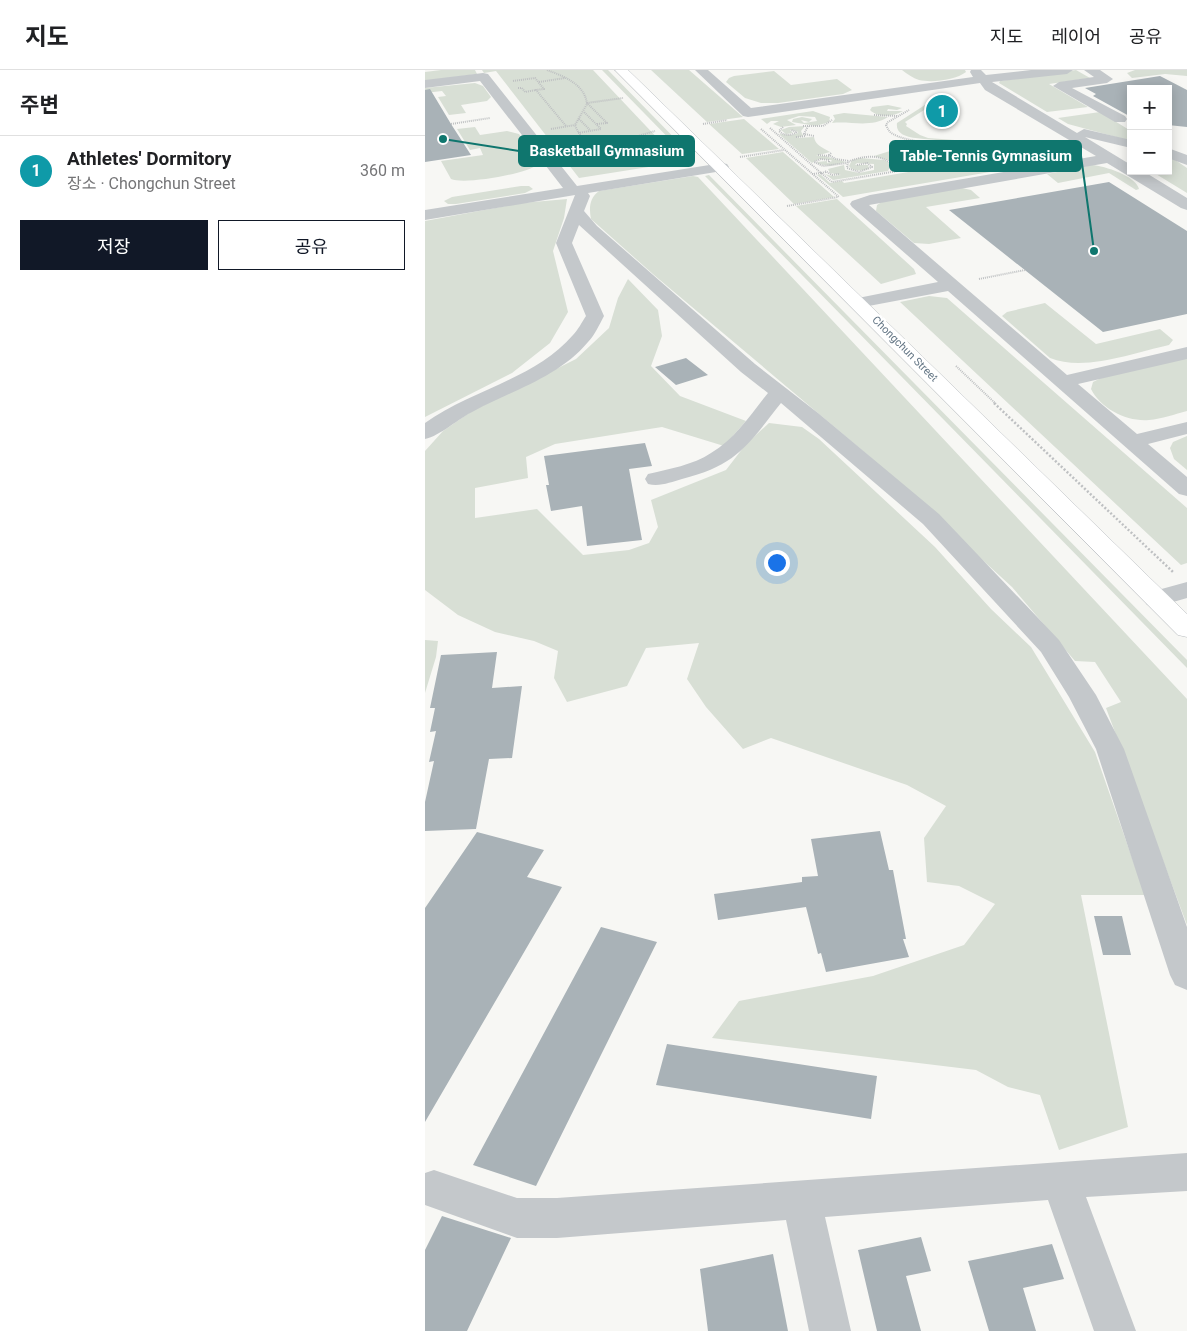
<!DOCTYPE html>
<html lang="ko">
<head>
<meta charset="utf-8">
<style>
	body { margin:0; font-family:Roboto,"Noto Sans KR",sans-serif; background:#f6f6f6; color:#202124 }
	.controls { position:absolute; right:15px; top:15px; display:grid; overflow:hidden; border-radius:0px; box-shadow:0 2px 12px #0003 }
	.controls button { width:45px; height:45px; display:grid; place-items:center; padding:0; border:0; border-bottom:1px solid #e0e0e0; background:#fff; color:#202124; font:25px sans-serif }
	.you { position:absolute; left:351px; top:492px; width:18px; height:18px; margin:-12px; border:4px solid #fff; border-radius:50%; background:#1a73e8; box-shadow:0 0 0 8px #1a73e833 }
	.badge { display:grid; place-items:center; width:32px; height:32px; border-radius:50%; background:#111827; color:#fff; font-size:16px; font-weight:700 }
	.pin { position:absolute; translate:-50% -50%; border:2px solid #fff; box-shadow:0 1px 5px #0006 }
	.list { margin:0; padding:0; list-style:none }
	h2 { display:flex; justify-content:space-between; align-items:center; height:65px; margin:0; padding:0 20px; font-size:21px }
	h2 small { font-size:16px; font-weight:400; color:#757577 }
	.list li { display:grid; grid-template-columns:32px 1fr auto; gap:15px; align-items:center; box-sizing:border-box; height:70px; padding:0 20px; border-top:1px solid #e0e0e0 }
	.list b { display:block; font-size:19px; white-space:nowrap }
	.list p { margin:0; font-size:16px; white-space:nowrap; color:#757577 }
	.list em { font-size:16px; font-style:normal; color:#757577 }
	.actions { display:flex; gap:10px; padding:15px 20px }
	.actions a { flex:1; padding:11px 0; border:1px solid #111827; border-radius:0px; text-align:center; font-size:18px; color:#111827 }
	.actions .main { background:#111827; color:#fff }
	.map { position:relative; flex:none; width:762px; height:1261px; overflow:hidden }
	header { display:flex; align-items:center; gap:30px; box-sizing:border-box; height:70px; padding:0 25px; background:#fff; border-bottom:1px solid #e0e0e0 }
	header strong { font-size:24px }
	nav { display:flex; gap:28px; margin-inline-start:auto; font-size:18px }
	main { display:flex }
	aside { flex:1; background:#fff }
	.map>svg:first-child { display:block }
	.green { fill:#d8dfd5 }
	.building { fill:#a9b2b7 }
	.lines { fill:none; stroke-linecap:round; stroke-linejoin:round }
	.major-casing { stroke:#b7bbbf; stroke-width:1 }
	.path-far1 { stroke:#bec0c2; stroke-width:2; stroke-dasharray:1 1; stroke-linecap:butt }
	.path { stroke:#bec0c2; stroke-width:2.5; stroke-dasharray:2 2; stroke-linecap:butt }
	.minor { fill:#c4c8cb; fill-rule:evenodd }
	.major { fill:#fff; fill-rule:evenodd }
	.labels { text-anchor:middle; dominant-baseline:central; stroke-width:5; stroke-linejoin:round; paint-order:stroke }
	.far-street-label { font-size:11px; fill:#657786; stroke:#fff }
	.leader { fill:none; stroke:#0f766e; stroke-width:2 }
	.callout-dot { fill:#0f766e; stroke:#fff; stroke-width:2 }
	.callout { fill:#0f766e; stroke:#0f766e; stroke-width:2 }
	.callout-label { font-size:15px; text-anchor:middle; font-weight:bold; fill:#fff }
</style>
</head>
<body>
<header>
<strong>지도</strong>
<nav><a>지도</a><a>레이어</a><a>공유</a></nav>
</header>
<main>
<aside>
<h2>주변<small></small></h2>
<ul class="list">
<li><span class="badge" style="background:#0f9aa8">1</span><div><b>Athletes' Dormitory</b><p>장소 · Chongchun Street</p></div><em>360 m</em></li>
</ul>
<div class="actions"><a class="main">저장</a><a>공유</a></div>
</aside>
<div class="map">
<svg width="762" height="1261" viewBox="0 0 762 1261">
	<rect width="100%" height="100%" fill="#f7f7f4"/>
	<path class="green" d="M16 0H50L52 4 0 11V2Z
		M57 0H168L255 92 154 108 71 1 59 3Z
		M177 0H183L267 86V91L263 88Z
		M226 0H264L318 47 282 52Z
		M477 0H540L541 2C531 10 507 13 494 10 488 8 482 4 477 0Z
		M651 0 665 8 624 14 663 37 622 42 574 13 575 11Z
		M710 0H762V6L740 4 707 8 702 3Z
		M349 1 366 15 412 9 427 20 418 24 353 33H336L320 28 301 12 304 8 309 6Z
		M50 13 58 16 66 27 62 31 36 35 41 43 24 45 13 27 21 26 17 21 0 23V18Z
		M517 24 523 25 480 52 482 54 481 56 495 65 503 68 596 75 595 77 499 69C488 68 470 67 472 53Z
		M463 35 477 38 472 40 463 39 462 41H478C468 47 453 48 445 40L447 37Z
		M388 41 405 47 404 52 391 56 367 52 368 49 377 47 387 49 384 52 376 50 379 53 392 51 390 47 374 46 362 50 371 55 356 57 348 54 354 51H346L342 54 336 49Z
		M675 42 706 61V71L643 54 633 48Z
		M419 43 463 47C446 58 427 51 407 53L410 49 408 45Z
		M319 49 354 79 317 84 284 54Z
		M380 56 376 61 378 66 371 68 389 67C390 75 398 78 405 82L391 86H400L421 92 405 96 393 94 392 92 402 91V93L407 91 406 90 394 89 387 93 354 64 367 65 373 63 372 61 365 60 368 63 361 64 356 60 364 57Z
		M50 57 55 65 82 61 94 64 113 91 112 95C101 104 39 115 26 109L16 91 58 85 55 78 45 80 32 59Z
		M481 73 505 75 487 82 482 91 468 92 449 86 465 81 470 75 477 76Z
		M358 82 409 127 369 134 321 88Z
		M595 83 612 94 418 127 392 105 395 104 405 113 417 111 419 113Z
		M743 85 762 98V123L726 101H743Z
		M435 88 459 90 463 92 465 97 463 101 408 110 400 104 407 106 416 105 405 103 403 99 419 95 420 100 434 103 449 100V94L432 93 430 95H443L444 99C437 101 428 102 424 96L427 90Z
		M667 95C680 96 711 106 714 119L711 120 684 103 633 113 622 104Z
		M284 105 762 590V598L280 106Z
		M268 106 273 107 762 629V855L681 638 696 632 670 592 650 591 587 517 444 386 229 205 166 149C164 139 164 128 174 121Z
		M96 116H104L108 119 100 123 31 134H23L19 131 27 127Z
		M537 118 546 120 555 128 501 137 536 168 504 174 489 173 451 141 452 135 460 130Z
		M142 129 139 148 128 181 143 242 125 273 87 303 0 347V151L97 133Z
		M412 129 489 199 491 204 456 214 371 136Z
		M203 209 233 240 237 266 226 296 255 326 321 351 299 376 237 357 130 374 101 387 103 408 50 418V448L112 439 158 485 204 480 224 473 233 457 226 430 301 400 321 374 344 353 377 357 394 369 510 477 566 539 606 577 670 682 720 825H656L703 1057 634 1080 615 1025 583 1017 551 1000 287 968 314 931 448 906 539 875 570 834 534 816 502 812 499 768 521 736 482 715 346 668 318 679 281 637 262 609 274 573 221 578 202 616 142 632 129 608 133 581 109 571 70 562 33 545 0 520V381L18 361 47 341 151 289 184 258 193 228Z
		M504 226 522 228 762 438V493L756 495 475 232Z
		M620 233 671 274 735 259 748 270 744 275C708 283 659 302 625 288L577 246 582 242Z
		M762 287V341C750 344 737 349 724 350 702 352 676 339 666 319L668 312 676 308Z
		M762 366V400L749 389 745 378 748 372Z
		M0 570 13 571 11 587 0 623Z"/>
	<path class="building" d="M735 6 762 20V57L743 55V19H706V47L668 26 671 24 660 18Z
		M5 19 26 54 46 85 0 92V20Z
		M684 112 762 161V244L678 262 524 140Z
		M261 288 283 305 251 315 230 297Z
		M220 373 227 396 204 399 217 470 162 476 157 436 126 441 121 415H124L119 386Z
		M72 582 67 618 97 616 87 688 64 689 51 759 0 761V732L9 691 4 692 11 661 5 662 10 638H5L16 585Z
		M455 761 464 800H468L481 869H478L484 887 401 902 396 883 393 884 381 837 293 850 289 824 377 812V807L393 806 386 769Z
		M52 762 119 780 102 807 137 817 0 1052V838Z
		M669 846H697L706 885H678Z
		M176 857 232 872 111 1116 48 1095Z
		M242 974 452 1006 446 1049 231 1015Z
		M17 1146 86 1168 42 1261H0V1180Z
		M496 1167 506 1201 481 1206 496 1261H452L433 1180Z
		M627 1174 639 1209 598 1218 611 1261H564L543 1191Z
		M348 1184 363 1261H283L275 1199Z"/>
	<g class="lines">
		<defs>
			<path id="major" d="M190 0H203L762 544V567L753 565Z"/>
		</defs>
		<use href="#major" class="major-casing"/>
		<path class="path-far1" d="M122 0C138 6 160 14 162 34L150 55C155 69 165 75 179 78
			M88 11 110 8 119 19 111 20 141 56
			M114 12 140 8
			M93 18H97L100 22 111 20
			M449 45 472 46
			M154 49 165 60
			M26 54 65 48
			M172 54 182 53 162 33 198 28
			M278 54 302 50
			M378 56H398L407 50
			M383 56 379 64 389 66
			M358 57 354 61C359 66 366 66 372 62L366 60
			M345 58 396 103 401 102
			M126 59 150 55
			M336 59 414 127
			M153 63 176 59 159 42
			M371 67 381 66
			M510 73 498 79 499 84C512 90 528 91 539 81L534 76 518 79
			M189 76 199 77 201 81 189 85 176 82 179 78Z
			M195 76 206 68 230 61
			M591 80 605 82
			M406 83 404 85 411 89 424 91
			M183 85 184 96
			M393 85 404 86
			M315 87 359 80
			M404 92V90L396 89 389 92 398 96 422 93
			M466 93 485 91
			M432 95 442 93 447 97 434 102 422 98 423 92C435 86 457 83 467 95L466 101
			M491 97 484 87 497 80
			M400 101 407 105 414 104
			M387 104 396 103 407 112 591 81V78C562 76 491 77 468 64 464 62 463 59 461 55L463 52 484 40
			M362 136 413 127
			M554 209 600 200
			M531 296 571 334"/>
		<path class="path" d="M569 333 748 502"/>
		<path class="minor" d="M270 0H283L326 38 548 7 545 2 546 0H556L561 5 606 0H648L642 4 567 12 652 63 659 59 706 70V78L660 67 706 95V101H718L762 128V140L756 138 682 93 444 135 642 305 762 277V289L653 314 712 364 762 352V364L723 374 762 407V426L754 424 523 221 433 238 427 237 424 233 427 229 433 228 513 212 427 137 425 134 427 131 445 125 671 86 560 20 555 13 323 47 318 46Z
			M659 0H675L688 9 682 13 647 18 700 46 702 49 700 52H690L628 16 634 12 669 7Z
			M58 3 63 4 152 116 297 93 302 94 304 97 302 100 297 101 163 123 165 126 159 141 172 156 330 294 393 343 514 444 634 570 671 625 699 679 762 857V920L750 915 745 905 671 679 644 627 616 582 498 454 356 333C322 376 312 395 257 409 246 412 235 417 223 414L220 409 223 404C244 399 268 395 286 383 310 369 326 344 343 323L316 302 154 155 147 173 179 246C174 255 170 265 163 272 134 307 88 320 49 341 34 348 15 366 0 369V353C46 320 110 309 148 265 153 260 157 252 161 246L131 173 150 125 0 150V140L138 118 55 11 0 18V10Z
			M743 78 762 85V95L743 88Z
			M762 512V528L731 537 722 535 718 529 722 523Z
			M762 1083V1121L661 1127 711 1261H669L623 1130 400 1147 426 1261H384L361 1150 132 1168H92L0 1135V1103L9 1100 92 1128H132Z"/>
		<use href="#major" class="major"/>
	</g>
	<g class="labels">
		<g class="far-street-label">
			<text transform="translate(480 279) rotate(45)">Chongchun Street</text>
		</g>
	</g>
	<path class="leader" d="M18 69L94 81M669 181L656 86"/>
	<g class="callout-dot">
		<circle cx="18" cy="69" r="5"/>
		<circle cx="669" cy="181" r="5"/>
	</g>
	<g class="callout">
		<rect x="94" y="66" width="175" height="30" rx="5"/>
		<rect x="465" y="71" width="191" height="30" rx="5"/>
	</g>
	<g class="callout-label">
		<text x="182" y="86">Basketball Gymnasium</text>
		<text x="561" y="91">Table-Tennis Gymnasium</text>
	</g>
</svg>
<div class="controls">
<button>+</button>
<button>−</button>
</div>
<div class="you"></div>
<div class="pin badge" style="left:517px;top:41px;background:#0f9aa8">1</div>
</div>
</main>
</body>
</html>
